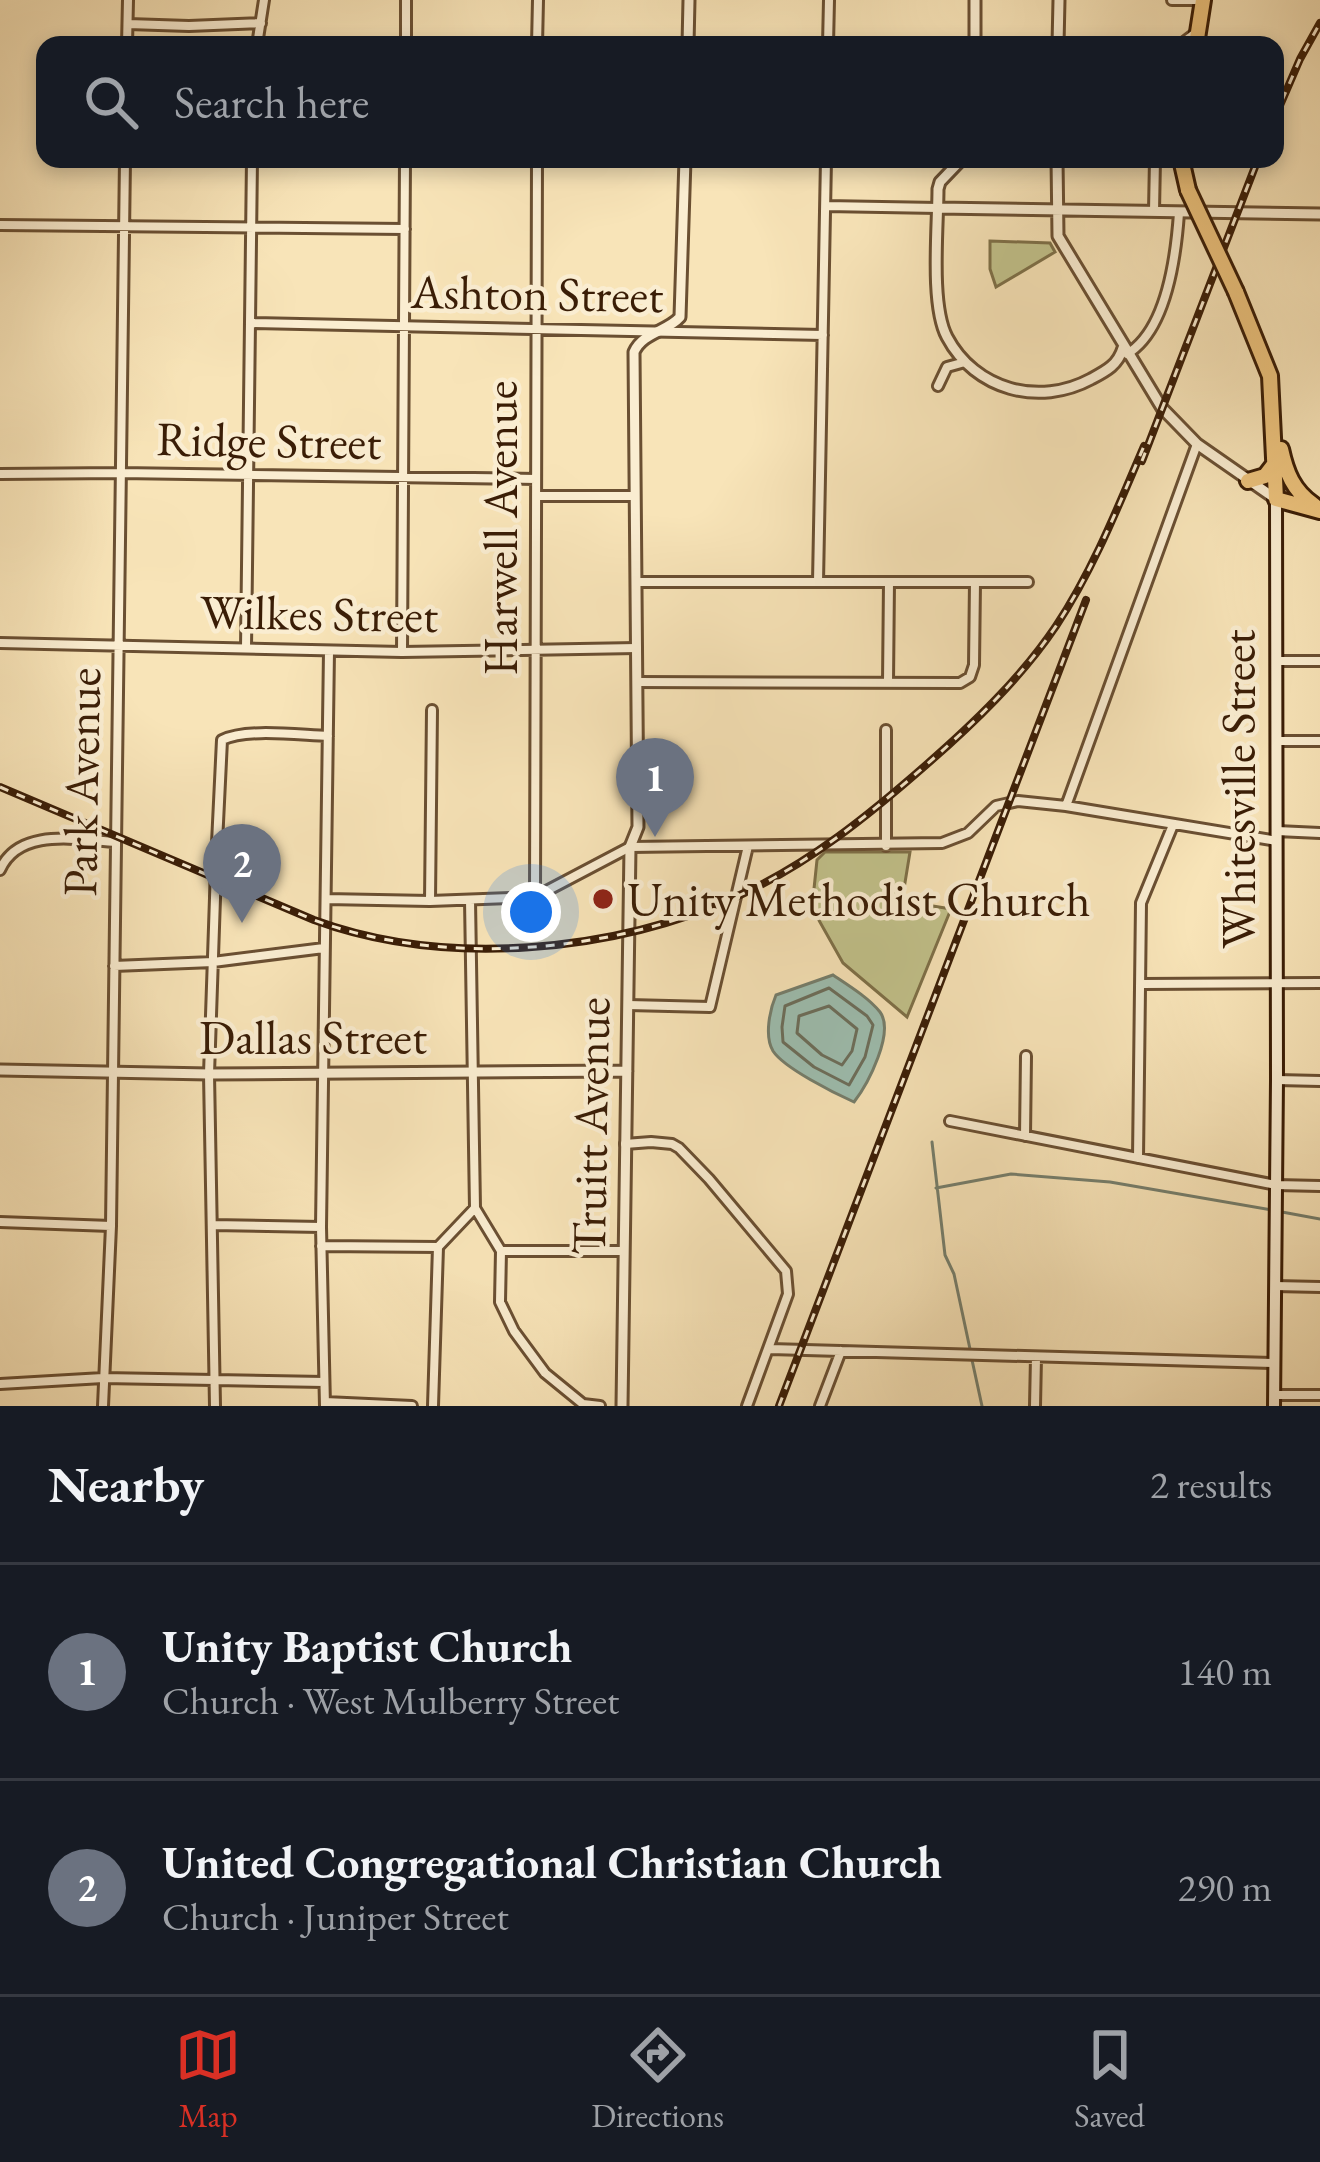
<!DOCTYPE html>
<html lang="en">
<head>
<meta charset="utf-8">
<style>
	body { margin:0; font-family:"EB Garamond",serif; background:#242831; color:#f1f3f6 }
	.you { position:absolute; left:531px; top:912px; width:42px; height:42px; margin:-30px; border:9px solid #fff; border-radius:50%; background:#1a73e8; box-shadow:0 0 0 18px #1a73e833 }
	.badge { display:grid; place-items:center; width:78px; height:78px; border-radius:50%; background:#d93025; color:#fff; font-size:39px; font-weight:700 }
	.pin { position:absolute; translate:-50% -99px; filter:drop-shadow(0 3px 6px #0008) }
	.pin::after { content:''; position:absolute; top:63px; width:42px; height:36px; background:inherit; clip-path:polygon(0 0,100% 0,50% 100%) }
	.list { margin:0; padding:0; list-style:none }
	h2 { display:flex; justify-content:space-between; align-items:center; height:156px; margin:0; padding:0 48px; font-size:51px }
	h2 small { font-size:39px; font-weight:400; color:#9ea1a6 }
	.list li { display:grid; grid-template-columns:78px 1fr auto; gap:36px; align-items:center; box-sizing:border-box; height:216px; padding:0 48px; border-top:3px solid #363941 }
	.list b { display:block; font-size:45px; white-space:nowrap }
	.list p { margin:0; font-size:39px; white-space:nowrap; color:#9ea1a6 }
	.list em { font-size:39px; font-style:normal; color:#9ea1a6 }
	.icon { flex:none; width:66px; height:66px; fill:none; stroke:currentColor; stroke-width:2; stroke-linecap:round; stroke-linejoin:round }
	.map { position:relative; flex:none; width:1320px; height:1406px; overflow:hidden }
	.search { position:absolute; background:#171b24; box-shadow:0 6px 18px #0003; left:36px; right:36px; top:36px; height:132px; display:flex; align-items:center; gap:30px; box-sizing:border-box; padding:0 42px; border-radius:24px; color:#9ea1a6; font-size:45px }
	.sheet { height:588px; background:#171b24 }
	nav { display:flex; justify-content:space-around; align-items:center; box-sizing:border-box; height:168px; border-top:3px solid #363941; background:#171b24; font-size:33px; color:#9ea1a6 }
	nav a { display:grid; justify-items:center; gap:6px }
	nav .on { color:#d93025 }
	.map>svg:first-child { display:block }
	.green { fill:#c2c28b; stroke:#7e7048; stroke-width:3 }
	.water { fill:#9dbeb0; stroke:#757e6c; stroke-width:3 }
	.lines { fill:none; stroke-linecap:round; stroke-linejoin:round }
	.shore { stroke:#6c6e5b; stroke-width:3 }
	.stream { stroke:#757e6c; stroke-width:3 }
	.minor-casing { stroke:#6a4f32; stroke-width:14 }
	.tertiary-casing { stroke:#6a4f32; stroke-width:15 }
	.secondary-casing { stroke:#3a1d06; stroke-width:16 }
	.trunk-casing { stroke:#3a1d06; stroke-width:20 }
	.minor { stroke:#faedd1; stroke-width:8 }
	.tertiary { stroke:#faedd1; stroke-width:9 }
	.secondary { stroke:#faedd1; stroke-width:10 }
	.trunk { stroke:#ecc27c; stroke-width:14 }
	.rail-casing { stroke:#3a1d06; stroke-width:8 }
	.rail { stroke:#faedd1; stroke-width:3; stroke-dasharray:9; stroke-linecap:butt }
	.minor-bridge-casing { stroke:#6a4f32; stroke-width:14; stroke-linecap:butt }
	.trunk-bridge-casing { stroke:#3a1d06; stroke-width:20; stroke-linecap:butt }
	.minor-bridge { stroke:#faedd1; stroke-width:8 }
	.trunk-bridge { stroke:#ecc27c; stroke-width:14 }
	.poi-dot { fill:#8f2418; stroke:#faedd1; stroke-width:4.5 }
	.labels { text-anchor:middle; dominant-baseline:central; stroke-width:9; stroke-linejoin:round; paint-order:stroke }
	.street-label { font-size:48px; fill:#3a1d06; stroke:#faedd1 }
	.poi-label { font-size:48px; fill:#3a1d06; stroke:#faedd1; text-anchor:start }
</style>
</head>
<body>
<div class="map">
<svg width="1320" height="1406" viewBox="0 0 1320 1406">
	<rect width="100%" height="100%" fill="#f8e4b8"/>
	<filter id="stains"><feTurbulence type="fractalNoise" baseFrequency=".00167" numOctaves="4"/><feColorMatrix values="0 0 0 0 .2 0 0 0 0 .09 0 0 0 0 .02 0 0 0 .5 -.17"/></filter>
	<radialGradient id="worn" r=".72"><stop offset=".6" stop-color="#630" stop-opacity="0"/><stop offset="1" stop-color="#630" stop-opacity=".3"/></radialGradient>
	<path class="green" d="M990 241 1050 243 1055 252 996 287 990 269Z
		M825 852H910L902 901 951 909 907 1017 843 963 812 908 817 860Z"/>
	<path class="water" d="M833 975C848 985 869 998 880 1012 895 1032 868 1084 854 1102 834 1093 784 1068 773 1051 764 1036 770 1009 776 995Z"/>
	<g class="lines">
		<path class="shore" d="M829 988 867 1016 873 1025 865 1057 849 1085 814 1067 783 1042 782 1027 785 1006Z
			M829 1006 857 1029 852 1051 842 1065 822 1055 797 1033 799 1016Z"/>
		<path class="stream" d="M932 1142 945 1255 954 1274 970 1349
			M936 1188 1011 1174 1110 1182 1272 1210
			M1282 1212 1320 1219
			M972 1360 982 1406"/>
		<defs>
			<path id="minor" d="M1172 0H1202
				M128 24 189 26 261 23
				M127 45 128 0
				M257 45 264 0
				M406 45V0
				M537 45 538 0
				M828 45 829 0
				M1180 45 1197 32
				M826 206 938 208
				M1154 211 1155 159
				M0 225 405 229
				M250 323 823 335
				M1127 354C1167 330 1176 256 1179 213
				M938 386 947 367 965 362
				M0 474 120 473 536 479
				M536 496H635
				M636 582H1028
				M818 582 826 159
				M0 643 402 652 637 648
				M246 648 252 159
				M402 652 405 159
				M1276 661H1320
				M637 682 960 683 970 677 974 665 975 582
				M888 682 889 582
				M1277 741H1320
				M1066 806 1197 444
				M1277 831 1320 833
				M886 846V730
				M216 864 222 740C247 728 298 735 328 736
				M0 870C19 827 77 840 116 842
				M535 897 537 159
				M326 899 430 901 535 897 630 847 942 843 968 833 996 806 1018 801 1066 806 1277 841
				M430 901 432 710
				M114 966 213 962 324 948
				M1142 984 1320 983
				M628 1005 710 1007 748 846
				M1277 1080 1320 1081
				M950 1121 1276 1185 1320 1186
				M1025 1136 1026 1056
				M625 1144 651 1142 672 1144 679 1148 709 1179 786 1271 788 1294 747 1406
				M1138 1158 1141 903 1173 825
				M475 1208 501 1251 500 1302 514 1331 545 1373 583 1404 600 1406
				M0 1222 111 1226
				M212 1225 321 1227
				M321 1246 438 1247
				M501 1251H624
				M1275 1286 1320 1287
				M770 1349 1274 1363
				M0 1384 103 1378 324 1382
				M1274 1395H1320
				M325 1402 412 1406
				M103 1406 111 1226 125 159
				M215 1406 209 1074 215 898
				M325 1406 321 1227 329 651
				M433 1406 438 1247 475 1208 470 900
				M820 1406 841 1351
				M1035 1406 1036 1357"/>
			<path id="tertiary" d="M688 45 689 0
				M975 45V0
				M1058 45 1059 0
				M962 159 940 182 938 189C938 227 930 305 947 337 975 390 1039 407 1091 379 1106 371 1118 365 1123 348
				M1057 159 1058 236 1162 408 1197 444 1276 499
				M938 208 1320 214
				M0 1070 209 1074 627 1071
				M622 1406 630 847 638 827 634 352C643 332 667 332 680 317L685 159"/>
			<path id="secondary" d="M1274 1406 1277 1080 1276 499"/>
			<path id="trunk" d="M1196 45 1203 0
				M1181 159 1188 190
				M1236 292 1270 376 1276 499 1320 511
				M1281 449C1286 472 1293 491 1314 505
				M1248 481 1265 476 1275 463"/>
		</defs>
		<use href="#minor" class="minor-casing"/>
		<use href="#tertiary" class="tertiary-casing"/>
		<use href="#secondary" class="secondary-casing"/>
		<use href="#trunk" class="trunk-casing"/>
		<use href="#minor" class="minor"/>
		<use href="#tertiary" class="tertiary"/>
		<use href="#secondary" class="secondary"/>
		<use href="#trunk" class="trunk"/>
		<defs>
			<path id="rail" d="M1275 117 1300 59 1320 23
				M1142 461 1258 159
				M0 787 314 920C445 968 614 953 740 895 810 863 869 815 926 765 973 724 1021 678 1056 626 1093 570 1118 507 1144 446
				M779 1406 1086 600"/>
		</defs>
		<use href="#rail" class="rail-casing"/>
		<use href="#rail" class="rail"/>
		<defs>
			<path id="minor-bridge" d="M215 898 216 864"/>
			<path id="trunk-bridge" d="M1188 190 1236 292"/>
		</defs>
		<use href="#minor-bridge" class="minor-bridge-casing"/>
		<use href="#trunk-bridge" class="trunk-bridge-casing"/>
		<use href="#minor-bridge" class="minor-bridge"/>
		<use href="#trunk-bridge" class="trunk-bridge"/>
	</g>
	<circle class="poi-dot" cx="603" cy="899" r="12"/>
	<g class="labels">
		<g class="street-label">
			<text transform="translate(537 293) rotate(1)">Ashton Street</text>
			<text transform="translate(269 440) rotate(1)">Ridge Street</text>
			<text transform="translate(500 528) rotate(-90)">Harwell Avenue</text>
			<text transform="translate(319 613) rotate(1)">Wilkes Street</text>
			<text transform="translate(81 782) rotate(-89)">Park Avenue</text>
			<text transform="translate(1238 789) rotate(-90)">Whitesville Street</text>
			<text x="313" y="1037">Dallas Street</text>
			<text transform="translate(590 1126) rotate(-89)">Truitt Avenue</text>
		</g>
		<g class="poi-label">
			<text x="627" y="899">Unity Methodist Church</text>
		</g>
	</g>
	<rect width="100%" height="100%" filter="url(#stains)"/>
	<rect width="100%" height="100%" fill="url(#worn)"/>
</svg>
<div class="you"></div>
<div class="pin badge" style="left:655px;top:837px;background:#6b7280">1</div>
<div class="pin badge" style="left:242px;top:923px;background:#6b7280">2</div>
<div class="search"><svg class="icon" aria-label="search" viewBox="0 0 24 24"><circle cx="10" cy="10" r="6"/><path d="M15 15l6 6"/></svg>Search here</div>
</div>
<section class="sheet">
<h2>Nearby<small>2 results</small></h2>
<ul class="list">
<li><span class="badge" style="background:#6b7280">1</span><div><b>Unity Baptist Church</b><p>Church · West Mulberry Street</p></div><em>140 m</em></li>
<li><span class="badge" style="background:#6b7280">2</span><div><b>United Congregational Christian Church</b><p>Church · Juniper Street</p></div><em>290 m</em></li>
</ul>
</section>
<nav>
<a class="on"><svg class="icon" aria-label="map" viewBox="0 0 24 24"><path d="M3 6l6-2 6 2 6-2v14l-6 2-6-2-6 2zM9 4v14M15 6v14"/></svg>Map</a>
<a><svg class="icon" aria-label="directions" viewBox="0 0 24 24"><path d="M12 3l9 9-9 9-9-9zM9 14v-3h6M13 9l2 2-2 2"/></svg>Directions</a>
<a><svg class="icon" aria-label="saved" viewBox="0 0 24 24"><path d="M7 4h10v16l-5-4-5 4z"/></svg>Saved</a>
</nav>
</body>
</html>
